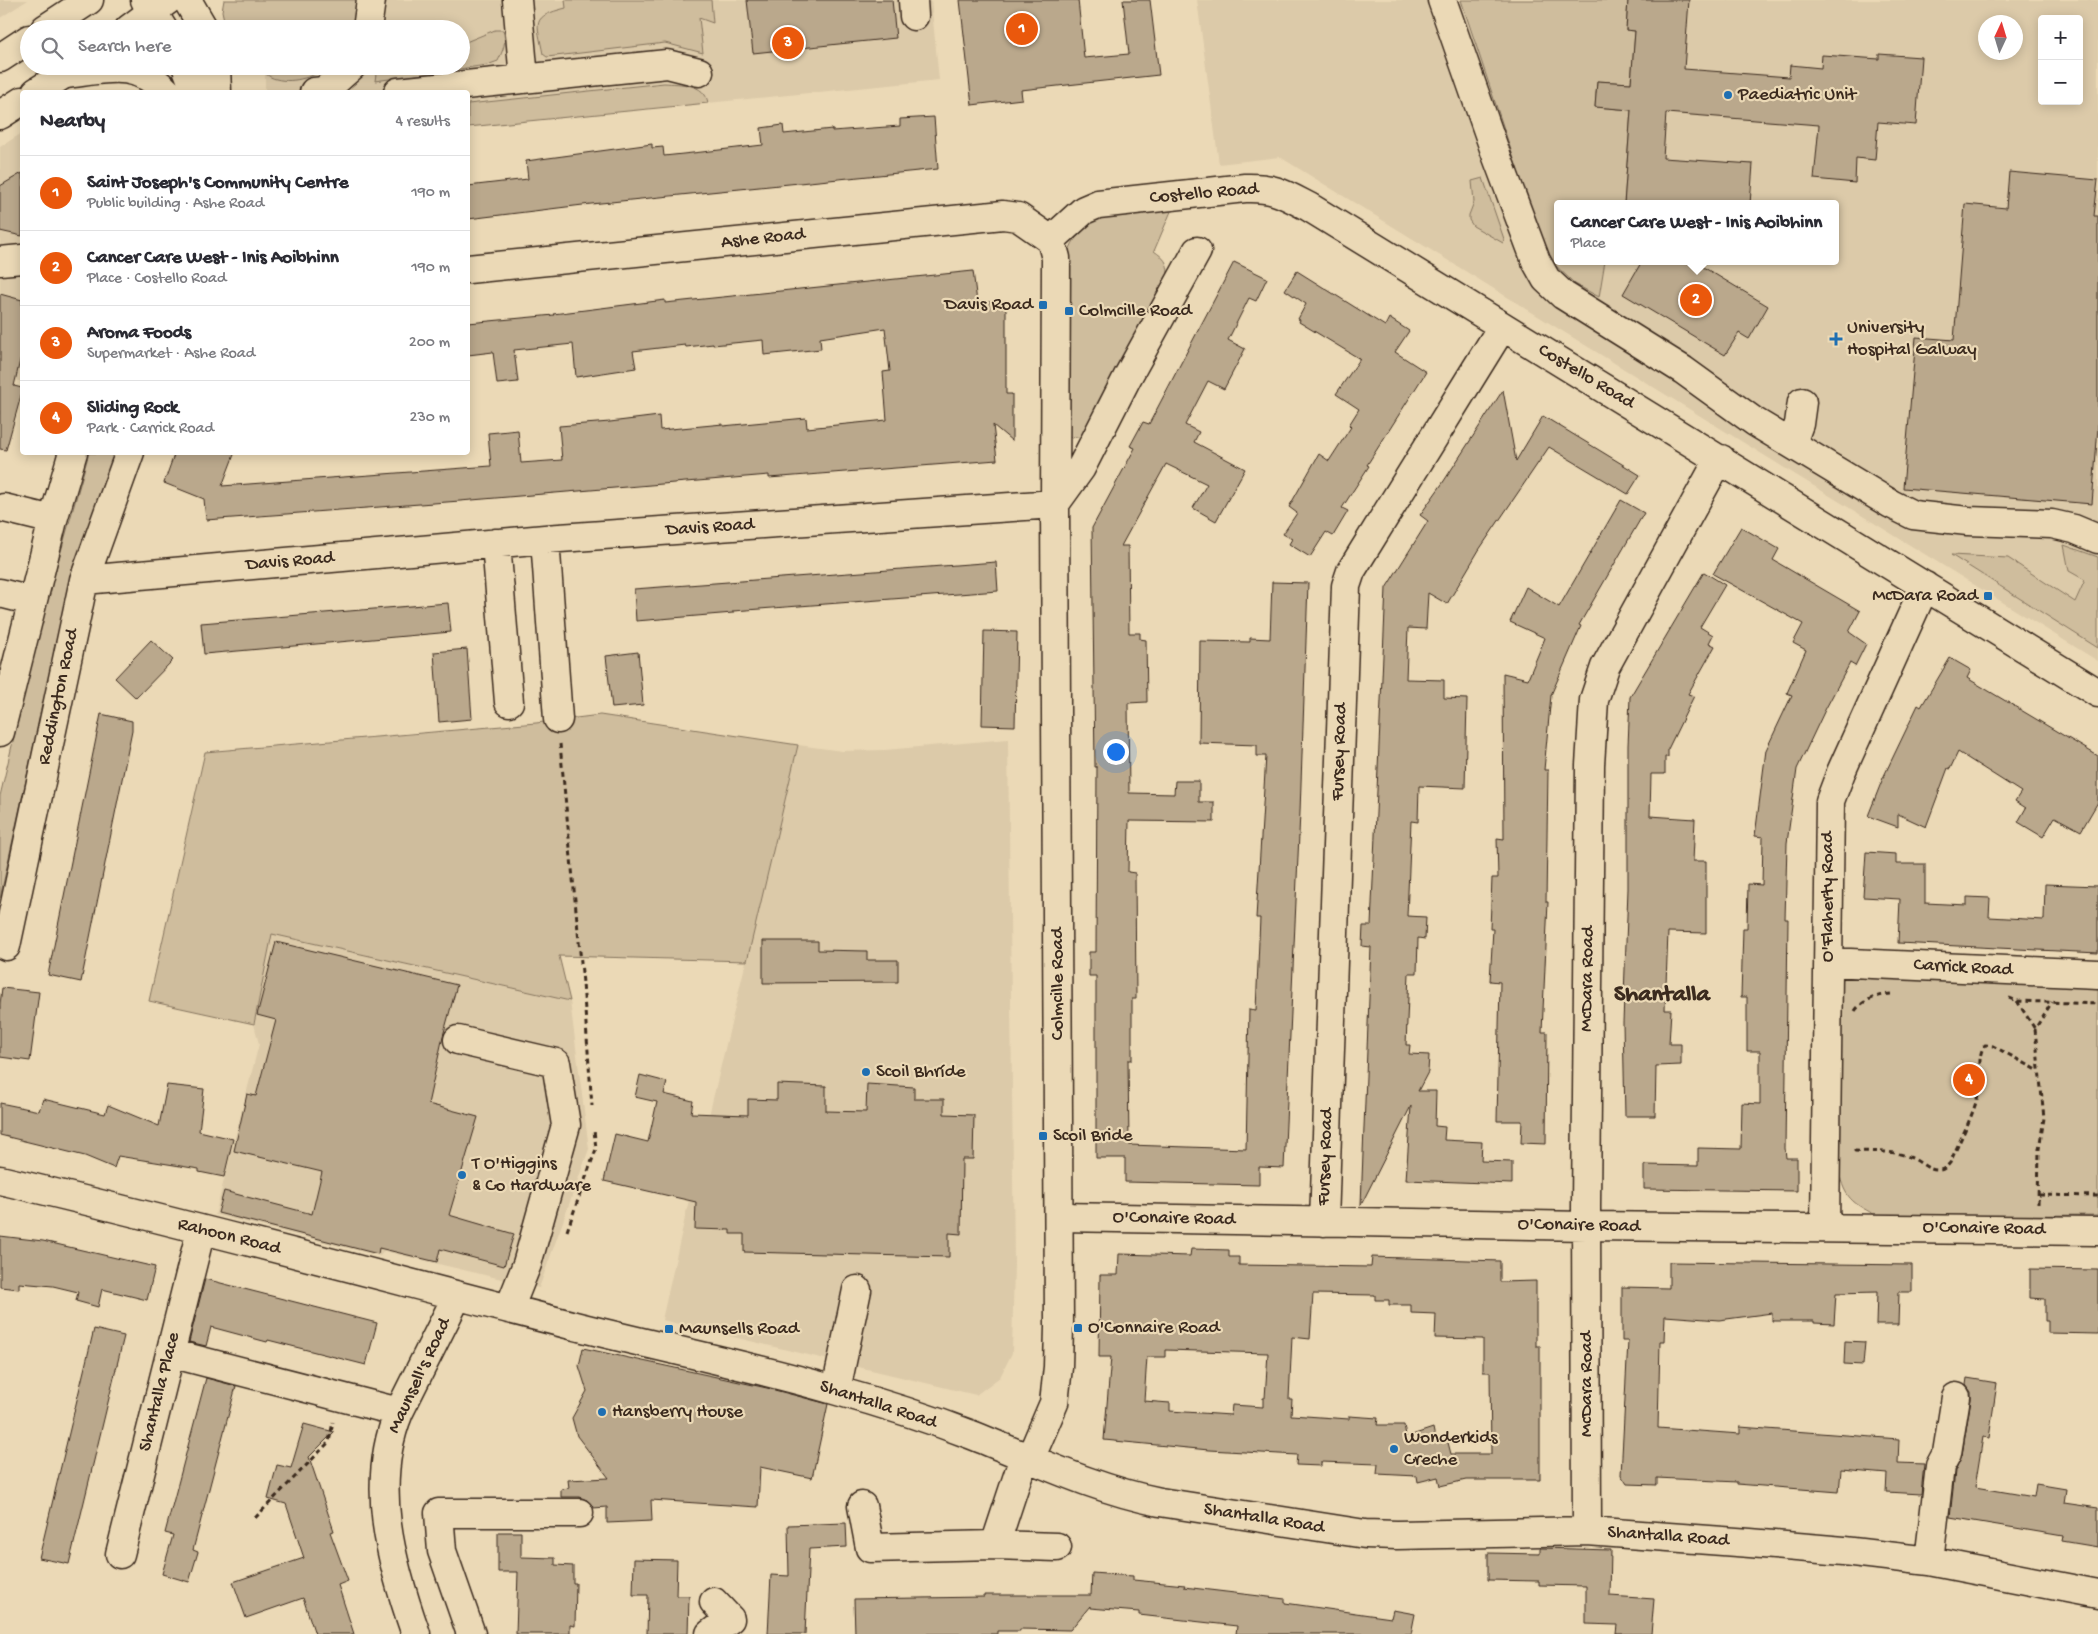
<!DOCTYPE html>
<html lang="en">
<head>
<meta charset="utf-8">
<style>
	body { margin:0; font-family:"Gochi Hand",sans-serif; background:#f7f7f7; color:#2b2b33 }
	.controls { position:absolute; right:15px; top:15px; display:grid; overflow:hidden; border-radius:5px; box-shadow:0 2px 12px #0003 }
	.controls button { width:45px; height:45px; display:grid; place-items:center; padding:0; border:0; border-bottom:1px solid #e1e1e2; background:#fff; color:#2b2b33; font:25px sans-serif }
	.compass { position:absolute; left:1978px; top:15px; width:45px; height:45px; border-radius:50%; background:#fff; box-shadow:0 2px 12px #0003; rotate:4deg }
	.you { position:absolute; left:1115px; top:751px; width:18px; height:18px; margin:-12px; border:4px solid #fff; border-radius:50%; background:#1a73e8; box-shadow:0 0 0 8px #1a73e833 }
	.badge { display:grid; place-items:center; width:32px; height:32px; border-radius:50%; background:#ea580c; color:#fff; font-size:16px; font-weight:700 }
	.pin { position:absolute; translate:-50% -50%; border:2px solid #fff; box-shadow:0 1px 5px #0006 }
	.popup { position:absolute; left:1554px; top:200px; width:285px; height:65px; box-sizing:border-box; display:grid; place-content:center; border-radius:5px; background:#fff; filter:drop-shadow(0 1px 4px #0005); font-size:16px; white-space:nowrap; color:#7c7c81 }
	.popup b { font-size:19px; color:#2b2b33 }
	.popup::after { content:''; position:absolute; left:50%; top:100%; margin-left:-10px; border:10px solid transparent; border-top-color:#fff }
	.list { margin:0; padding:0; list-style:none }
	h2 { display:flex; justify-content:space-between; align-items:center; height:65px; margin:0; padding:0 20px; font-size:21px }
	h2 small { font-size:16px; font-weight:400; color:#7c7c81 }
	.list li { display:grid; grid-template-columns:32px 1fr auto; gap:15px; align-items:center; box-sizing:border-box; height:75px; padding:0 20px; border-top:1px solid #e1e1e2 }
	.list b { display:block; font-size:19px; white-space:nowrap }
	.list p { margin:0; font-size:16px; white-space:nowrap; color:#7c7c81 }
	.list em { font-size:16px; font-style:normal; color:#7c7c81 }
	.icon { flex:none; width:28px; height:28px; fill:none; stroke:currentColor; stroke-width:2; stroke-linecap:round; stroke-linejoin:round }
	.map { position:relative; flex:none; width:2098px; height:1634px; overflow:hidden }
	.search { position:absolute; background:#fff; box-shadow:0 2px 12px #0003; left:20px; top:20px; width:450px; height:55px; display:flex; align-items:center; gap:12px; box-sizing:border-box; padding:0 18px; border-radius:28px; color:#7c7c81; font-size:19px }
	.panel { position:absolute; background:#fff; box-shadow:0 2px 12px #0003; left:20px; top:90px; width:450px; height:365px; border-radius:5px }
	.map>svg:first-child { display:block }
	.built { fill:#dccaa9; fill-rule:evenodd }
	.green { fill:#cfbd9d; stroke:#85745e }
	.building { fill:#baa88c; stroke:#3b2a1e; fill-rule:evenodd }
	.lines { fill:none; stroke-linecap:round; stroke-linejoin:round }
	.minor-casing { stroke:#3b2a1e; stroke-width:31 }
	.major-casing { stroke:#3b2a1e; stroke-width:31 }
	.path { stroke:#3b2a1e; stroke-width:3; stroke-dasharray:5 4; stroke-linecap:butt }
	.minor { stroke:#ebd9b6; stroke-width:28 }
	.major { stroke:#ebd9b6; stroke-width:28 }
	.poi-dot { fill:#1f6fb2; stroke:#ebd9b6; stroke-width:2 }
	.labels { text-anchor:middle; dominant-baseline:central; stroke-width:4.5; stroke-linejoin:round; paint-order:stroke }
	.poi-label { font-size:19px; fill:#3b2a1e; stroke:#ebd9b6; text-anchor:start }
	.street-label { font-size:19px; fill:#3b2a1e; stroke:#ebd9b6 }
	.district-label { font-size:24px; font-weight:bold; fill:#3b2a1e; stroke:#ebd9b6 }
</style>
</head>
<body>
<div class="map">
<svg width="2098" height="1634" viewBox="0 0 2098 1634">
	<rect width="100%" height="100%" fill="#ebd9b6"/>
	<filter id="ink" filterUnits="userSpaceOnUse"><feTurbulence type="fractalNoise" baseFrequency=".02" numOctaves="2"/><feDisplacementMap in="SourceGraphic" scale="10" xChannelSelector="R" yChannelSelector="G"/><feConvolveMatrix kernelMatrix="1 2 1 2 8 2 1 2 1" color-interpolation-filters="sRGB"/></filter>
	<g filter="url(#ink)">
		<path class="built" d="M0 0H28L0 18Z
			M308 0H931L939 80 468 127V92H265V71L268 66H461V29H291Z
			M1197 0H2098V661L1280 157 1219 164ZM2042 19H2079V101H2042ZM1986 22H2016V52H1986ZM1557 204H1835V261H1557Z
			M22 133V382L0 376V147Z
			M1008 739 1014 1263 1012 1353 1000 1377 976 1395 662 1320 693 1182 798 745 842 751 885 750Z
			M272 934 570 1001 589 1149 539 1288 384 1251 380 1256 215 1215 259 1044 254 1024Z"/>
		<path class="green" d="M224 0H357L353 29H226L222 11Z
			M565 0H711L713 23 699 18 703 53 665 43 547 57 543 54C537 22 530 17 566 8Z
			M1461 0H1628L1626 30 1635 31 1631 83 1597 81 1595 107 1631 110 1624 204H1557V261H1605L1599 297 1575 284 1551 261 1520 177Z
			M495 30H503C507 42 503 50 498 61L487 65 375 81 377 67 379 66H461V44Z
			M256 66H330C314 76 295 84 276 79 269 78 262 70 256 66Z
			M664 83C680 84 705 83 708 103L468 127V104Z
			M1483 178 1504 239 1503 243 1473 226 1469 220V215L1474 202 1472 181Z
			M1172 209 1154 251C1164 258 1168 262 1168 274L1084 436 1071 438 1066 433 1067 256C1073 238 1084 224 1102 217Z
			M89 453H117L66 599 0 898V796L44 611Z
			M2064 545 2098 557V648L1951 555 2008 558 2075 602 2085 580 2069 571Z
			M600 715 798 745 747 961 559 956 570 1001 272 934 254 1024 149 1001 205 752 536 723Z
			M1852 973 2098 984V1215L1877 1216C1856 1204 1846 1201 1840 1176L1839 987 1844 977Z"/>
		<path class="building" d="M747 0H892L896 38 753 53Z
			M960 0H1078L1084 58 1129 54 1123 0H1150L1159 75 1021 90 1022 99 972 105Z
			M1628 0H1689L1684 69 1789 77 1790 65 1821 68 1822 55 1879 59V54L1921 57 1916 125 1878 122 1875 160 1856 158 1855 183 1814 179 1819 125 1666 113 1663 158 1753 164 1750 204H1624L1631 110 1595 107 1597 81 1631 83 1635 31 1626 30Z
			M934 117 938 169 591 204 468 219V186L528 179 526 161 652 144V148L663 147 664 156 702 152 763 145 761 128 783 125 784 134 832 129V131L900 126V119Z
			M2009 172 2098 180 2094 216H2098V427L2092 504 1903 488 1916 337 1954 340 1965 204 2006 208Z
			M22 173V236L0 231V186Z
			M1642 261H1693L1768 306 1749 339 1739 333 1725 355 1623 294Z
			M1234 262 1267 278 1256 301 1249 298 1228 340 1245 349 1224 389 1208 381 1185 425 1199 432 1194 442 1245 469 1216 521 1193 508 1207 484 1166 464 1121 546H1128L1129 633H1140V639L1146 640 1147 702 1128 703 1129 793 1174 794 1175 781H1199V802H1214V822L1129 821 1128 872 1135 873 1136 999H1132V1060H1128L1129 1145 1246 1149 1249 1009 1256 1010 1260 918H1256L1266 756H1257V745L1199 743 1200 641 1250 642V638L1270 639 1272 582 1308 583 1300 812 1284 1168 1259 1167V1185L1125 1182V1158H1096V976H1089V952H1096L1097 767H1095L1092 528 1135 448 1130 446 1143 422 1149 424Z
			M973 271 977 302H1006V394H1012V441L993 425 997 460 769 478V475L460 501 206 520 204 499 164 483 175 452H235L222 486 491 466 488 433 499 432 518 430 521 463 562 460 559 426 610 422 659 416 660 430 723 424V426L806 418 807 428 887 420 883 372 890 371 885 328 820 338 821 349 764 355 763 340 713 345V344L686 347 685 345 633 351 636 368 576 377 573 344 514 350 518 382 497 384 493 352 468 355V323L554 315 553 314 665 300V303Z
			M1297 271 1385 326 1389 318 1409 331 1395 352 1426 372 1367 465 1369 466 1342 508 1348 511 1333 536 1326 532 1310 557 1289 544 1292 539 1283 534 1297 513 1289 507 1319 454 1329 461 1351 427 1349 425 1359 409 1336 394 1360 359 1299 322 1300 320 1298 319 1306 304 1285 290Z
			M0 294 22 300V352L14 386 22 388V392L6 450 0 449Z
			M1503 390 1516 461 1543 416 1640 475 1628 494 1549 447 1479 550 1447 604 1428 593 1426 629 1408 628 1406 679 1444 680V698L1467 699 1465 788 1419 786 1418 822 1411 821 1407 916 1426 917 1425 939 1418 938 1417 973H1409L1406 1045H1410L1409 1054 1429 1055 1428 1072 1418 1091H1436L1435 1126 1445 1127 1444 1140 1482 1142 1481 1161 1512 1162V1184L1406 1180 1411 1106 1361 1205 1371 947 1362 946 1363 926H1371L1386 588 1428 521 1420 515 1442 484Z
			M1621 500 1644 513 1579 625 1581 626 1551 695 1544 770H1548L1546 902H1548L1542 1032H1547L1546 1144 1521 1143 1522 1121H1497L1500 982 1490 981 1493 929H1490L1492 878H1498L1497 838 1504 839 1503 673 1528 679 1545 638 1510 622 1526 587 1559 607Z
			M1741 527 1779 549 1773 560 1860 611 1849 632 1866 644 1855 666 1850 663 1825 710 1797 769 1787 843 1785 919H1788L1785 1148 1786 1158H1797V1191L1644 1189V1165L1698 1166V1148L1741 1149 1742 1103 1760 1104V1051H1747V997H1741L1743 928H1747L1748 884 1762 885 1763 837 1755 836 1766 750 1792 695 1787 693 1806 650 1793 643 1803 624 1713 574Z
			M996 562 998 591 733 611V613L636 621 634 589Z
			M1704 572 1725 585 1700 627 1713 635 1709 643 1715 646 1688 694 1694 696 1668 749V757H1665V774H1651L1650 816 1695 819 1693 861H1706V933L1668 932 1665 1010H1671L1669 1044H1681V1065L1656 1066 1655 1116H1625L1623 1023 1628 889V746L1630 697Z
			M448 603 451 632 204 654 201 623Z
			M984 631 1017 632 1015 726 982 725Z
			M151 640 173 660 136 698 115 678Z
			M467 649 472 719 439 722 434 652Z
			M638 652 643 705 612 708 606 656Z
			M1950 658 1971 670 1967 678 2098 756V802L2081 831 2055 817 2043 837 2018 822 2026 808 2015 801 2021 792 1958 752 1950 769 1948 768 1926 827 1898 814V827L1868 816 1883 778 1918 705 1921 707Z
			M101 714 132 721V730L81 982 48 975Z
			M1866 852 1896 854V864H1925V903L1967 905V897L1990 898 1989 917 2044 920 2045 884 2098 886V953L1898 943 1900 899 1863 897Z
			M763 941H818V950L867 951V960H898V982L763 983Z
			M276 942 457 985 443 1036 428 1104 478 1117 449 1215 514 1234 504 1266 440 1249 437 1262 379 1248 378 1254 218 1213 224 1191 312 1214 322 1172 234 1151 247 1094 256 1096 276 1020 257 1015Z
			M2 988 39 992 30 1061 0 1057V1004Z
			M640 1075 667 1082 664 1094 693 1101 691 1113 748 1115V1099L777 1100V1084L826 1086V1111L866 1112 867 1084 914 1087V1099H944V1114L974 1115 973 1159H962L961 1234 949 1233V1257L744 1252V1234H730V1230L695 1229 696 1202 604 1181 615 1134 648 1142 657 1102 635 1097Z
			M167 1085 204 1089 199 1131 233 1139 224 1177 199 1172V1169L118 1156 114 1168 85 1156 0 1135V1103L39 1111 43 1099 105 1114 108 1105 159 1126Z
			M0 1236 43 1241 155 1267 147 1300 102 1289 98 1307 76 1301 78 1292 53 1286 19 1283V1289L0 1287Z
			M1191 1249 1229 1250V1257H1239V1265L1371 1267 1372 1257 1500 1261V1282L1536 1281V1346H1540V1480H1466L1440 1486 1438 1477 1418 1482 1417 1476 1377 1474 1378 1464 1321 1462V1466L1296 1465 1297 1455 1209 1450 1104 1440 1111 1357H1099L1100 1275H1118L1119 1254 1190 1256ZM1313 1294 1375 1295V1300H1389V1305H1411V1313L1436 1314 1435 1338 1483 1339V1372H1490L1491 1454H1451L1446 1435 1435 1438 1433 1428 1406 1437 1404 1425H1377L1378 1418 1349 1416V1419L1291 1415 1292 1399H1289L1292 1337 1310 1339ZM1165 1350 1268 1353 1265 1398H1263V1407L1232 1405 1231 1415 1170 1411V1403L1144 1401 1147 1357H1165Z
			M1669 1262 1912 1265V1292H1899L1898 1325H1876L1877 1292 1836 1293 1834 1324 1814 1323V1321H1772V1313L1719 1320 1665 1316 1664 1341H1660L1658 1428 1740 1434V1427L1899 1439 1898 1463 1924 1464 1921 1494 1886 1492 1887 1474 1841 1470 1839 1492 1737 1484V1482L1657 1478V1485L1627 1484 1621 1475 1628 1341H1622V1287L1669 1288Z
			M2030 1269 2098 1270V1334L2048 1333V1321H2045V1299L2030 1298Z
			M205 1279 377 1323 366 1365 268 1340 267 1342 211 1327 206 1346 189 1342Z
			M94 1329 124 1336 69 1564 39 1558Z
			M1845 1341 1865 1342 1863 1365 1844 1364Z
			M583 1348 767 1388 828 1404 812 1478 760 1467 758 1507 651 1500 652 1521 607 1523V1507L593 1508 587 1500 579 1497H561V1489L569 1488 568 1480 609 1478 577 1436 572 1418 587 1391 579 1366Z
			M206 1378 236 1386 193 1550 198 1552 189 1582 162 1574 173 1535 165 1533Z
			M1967 1378 1997 1383 1989 1438 1983 1437 1975 1487 2034 1497 2036 1484 2066 1489 2064 1503 2098 1508V1547L2062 1541 2063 1536 1950 1517 1955 1471 1962 1455 1971 1399V1392L1966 1385Z
			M304 1424 334 1432 309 1457 334 1531 330 1532 348 1581 338 1585 354 1634H315L303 1598 246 1618 233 1582 304 1558 286 1504 268 1499 277 1465 291 1468Z
			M846 1523 847 1547 809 1549 805 1634H768L771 1575 789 1576 788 1525Z
			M498 1532H521V1557L555 1558V1565L573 1566V1583H576L575 1626 570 1625V1634H516L518 1572H498Z
			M1540 1548 1611 1550 1610 1596 1654 1599 1651 1634H1616L1617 1625 1586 1624V1586L1539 1585V1581L1488 1580V1553L1540 1554Z
			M634 1559 677 1560 676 1596H689L688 1634H647L648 1595H633Z
			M1092 1573 1133 1576V1580L1185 1585 1184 1587 1285 1599V1603L1391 1618 1393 1610 1415 1614 1411 1634H1236L1237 1626 1139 1615V1612L1090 1608V1606L1070 1630 1020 1629V1631H997V1634H855L854 1599 984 1597V1595H1091Z"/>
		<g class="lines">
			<defs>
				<path id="minor" d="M145 0 163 29
					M187 0 204 29
					M517 0 524 79
					M913 0 914 16
					M1442 0 1497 157 1536 261 1546 279 1563 295 1683 370 1755 422 1891 504 1913 515 1968 521 2052 524 2074 529 2098 539
					M367 29 371 0
					M186 66 196 92
					M216 66 217 92
					M66 74C107 69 135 59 167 92
					M314 92 324 91 352 66
					M398 92 667 64 699 72
					M1051 240 1084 210 1098 204 1245 188C1274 187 1284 194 1309 207L2098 693
					M0 261 22 259
					M468 269 1003 215 1018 217 1051 240
					M1792 443 1799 424 1802 402
					M4 508 53 520
					M545 539 558 719
					M496 543 509 702
					M84 580 545 539 1055 504 1081 468 1128 376 1197 251
					M0 593 32 601
					M0 732 53 520 73 452
					M6 946 84 580 130 452
					M1828 962 2098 974
					M458 1040 556 1063 566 1125 527 1264 509 1309
					M0 1180C193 1225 384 1277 575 1326 662 1348 749 1365 834 1390 881 1403 928 1418 972 1435 1035 1460 1094 1489 1160 1502L1365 1534 1397 1535 1587 1531 1750 1543 1844 1551 1929 1561 2098 1594
					M1060 1217 1586 1226 2098 1231
					M1324 1222 1346 586 1351 571 1502 327
					M1825 1228 1830 801 1841 772 1925 586
					M170 1353 399 1412
					M836 1390 857 1290
					M1030 1459 1054 1403 1058 1367 1059 1326 1055 504 1056 258 1051 240
					M862 1506 870 1548 995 1545 1057 1547
					M1587 1531 1586 1207 1590 765 1594 700 1605 667 1711 474 1721 459
					M995 1545 1024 1457
					M120 1554 201 1230
					M1929 1561 1940 1466 1947 1453 1956 1397
					M416 1634C391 1563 369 1485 399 1412L457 1296
					M471 1634 442 1551 439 1513H579
					M710 1634 730 1619 714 1602"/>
				<path id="major" d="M45 29 89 0
					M129 29 168 0
					M0 58 29 39
					M36 92 77 66
					M0 115 22 101"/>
			</defs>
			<use href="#minor" class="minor-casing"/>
			<use href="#major" class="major-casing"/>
			<path class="path" d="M560 744 583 983 592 1106
				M2009 998 2017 1001 2098 1004
				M2017 1001 2035 1029
				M1855 1011C1862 1000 1878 995 1891 994
				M1855 1150V1151C1873 1152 1892 1150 1909 1157 1919 1160 1927 1170 1937 1170 1943 1171 1946 1167 1950 1163 1960 1139 1978 1108 1980 1083 1981 1070 1977 1055 1985 1045L1993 1046 2039 1071
				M2039 1195 2098 1196
				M2038 1204 2039 1149 2044 1118 2035 1029 2052 1002
				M567 1231 596 1149 594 1130
				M255 1518 329 1442 333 1422"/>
			<use href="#minor" class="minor"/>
			<use href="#major" class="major"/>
		</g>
	</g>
	<g class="poi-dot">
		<circle cx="1728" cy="95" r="5"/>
		<rect x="1038" y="300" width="10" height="10" rx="2.5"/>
		<rect x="1064" y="306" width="10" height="10" rx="2.5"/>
		<path d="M1833.5 331.5h5v5h5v5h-5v5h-5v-5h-5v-5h5z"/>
		<rect x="1983" y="591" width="10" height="10" rx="2.5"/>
		<circle cx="866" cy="1072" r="5"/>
		<rect x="1038" y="1131" width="10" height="10" rx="2.5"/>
		<circle cx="462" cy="1175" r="5"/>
		<rect x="1073" y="1323" width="10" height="10" rx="2.5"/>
		<rect x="664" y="1324" width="10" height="10" rx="2.5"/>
		<circle cx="602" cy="1412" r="5"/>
		<circle cx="1394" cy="1449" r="5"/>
	</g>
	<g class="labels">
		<g class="poi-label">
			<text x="1738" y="95">Paediatric Unit</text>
			<text x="1033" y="305" text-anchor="end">Davis Road</text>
			<text x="1079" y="311">Colmcille Road</text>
			<text x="1847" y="328">University<tspan x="1847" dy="22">Hospital Galway</tspan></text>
			<text x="1978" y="596" text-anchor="end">McDara Road</text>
			<text x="876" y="1072">Scoil Bhríde</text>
			<text x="1053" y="1136">Scoil Bride</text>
			<text x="472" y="1164">T O'Higgins<tspan x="472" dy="22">&amp; Co Hardware</tspan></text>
			<text x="1088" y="1328">O'Connaire Road</text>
			<text x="679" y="1329">Maunsells Road</text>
			<text x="612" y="1412">Hansberry House</text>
			<text x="1404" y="1438">Wonderkids<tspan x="1404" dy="22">Creche</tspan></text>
		</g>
		<g class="street-label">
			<text transform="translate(1204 194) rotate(-5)">Costello Road</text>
			<text transform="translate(763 239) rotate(-6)">Ashe Road</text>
			<text transform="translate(1586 377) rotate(31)">Costello Road</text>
			<text transform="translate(710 528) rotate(-4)">Davis Road</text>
			<text transform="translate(290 562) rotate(-5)">Davis Road</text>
			<text transform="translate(59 697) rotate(-78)">Reddington Road</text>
			<text transform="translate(1340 752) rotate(-88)">Fursey Road</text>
			<text transform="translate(1828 897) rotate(-90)">O'Flaherty Road</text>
			<text transform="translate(1963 968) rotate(3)">Carrick Road</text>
			<text transform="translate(1588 979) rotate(-89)">McDara Road</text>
			<text transform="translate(1058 984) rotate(-90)">Colmcille Road</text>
			<text transform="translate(1326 1157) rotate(-88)">Fursey Road</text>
			<text transform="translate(1174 1219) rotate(1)">O'Conaire Road</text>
			<text transform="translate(1579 1226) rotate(1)">O'Conaire Road</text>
			<text transform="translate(1984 1229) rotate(1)">O'Conaire Road</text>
			<text transform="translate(229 1237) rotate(14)">Rahoon Road</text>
			<text transform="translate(420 1376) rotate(-65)">Maunsell's Road</text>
			<text transform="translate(1587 1384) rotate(-90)">McDara Road</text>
			<text transform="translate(160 1392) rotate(-76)">Shantalla Place</text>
			<text transform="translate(878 1405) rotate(18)">Shantalla Road</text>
			<text transform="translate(1264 1519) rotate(9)">Shantalla Road</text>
			<text transform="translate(1668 1537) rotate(4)">Shantalla Road</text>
		</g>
		<g class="district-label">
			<text x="1662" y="995">Shantalla</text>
		</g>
	</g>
</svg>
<div class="controls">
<button>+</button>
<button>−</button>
</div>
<svg class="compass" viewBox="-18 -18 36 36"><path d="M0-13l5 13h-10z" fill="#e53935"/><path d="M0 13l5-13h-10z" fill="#7c7c81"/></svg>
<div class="you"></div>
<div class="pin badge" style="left:1022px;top:29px">1</div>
<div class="pin badge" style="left:1696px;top:300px">2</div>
<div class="popup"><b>Cancer Care West - Inis Aoibhinn</b>Place</div>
<div class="pin badge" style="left:788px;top:43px">3</div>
<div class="pin badge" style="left:1969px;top:1080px">4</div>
<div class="search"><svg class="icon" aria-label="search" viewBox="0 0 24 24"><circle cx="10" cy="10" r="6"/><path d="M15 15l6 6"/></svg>Search here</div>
<section class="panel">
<h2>Nearby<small>4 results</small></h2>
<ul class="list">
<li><span class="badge">1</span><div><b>Saint Joseph's Community Centre</b><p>Public building · Ashe Road</p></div><em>190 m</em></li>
<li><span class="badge">2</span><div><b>Cancer Care West - Inis Aoibhinn</b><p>Place · Costello Road</p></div><em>190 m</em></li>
<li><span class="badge">3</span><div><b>Aroma Foods</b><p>Supermarket · Ashe Road</p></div><em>200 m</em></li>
<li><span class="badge">4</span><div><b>Sliding Rock</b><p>Park · Carrick Road</p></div><em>230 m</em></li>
</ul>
</section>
</div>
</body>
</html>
